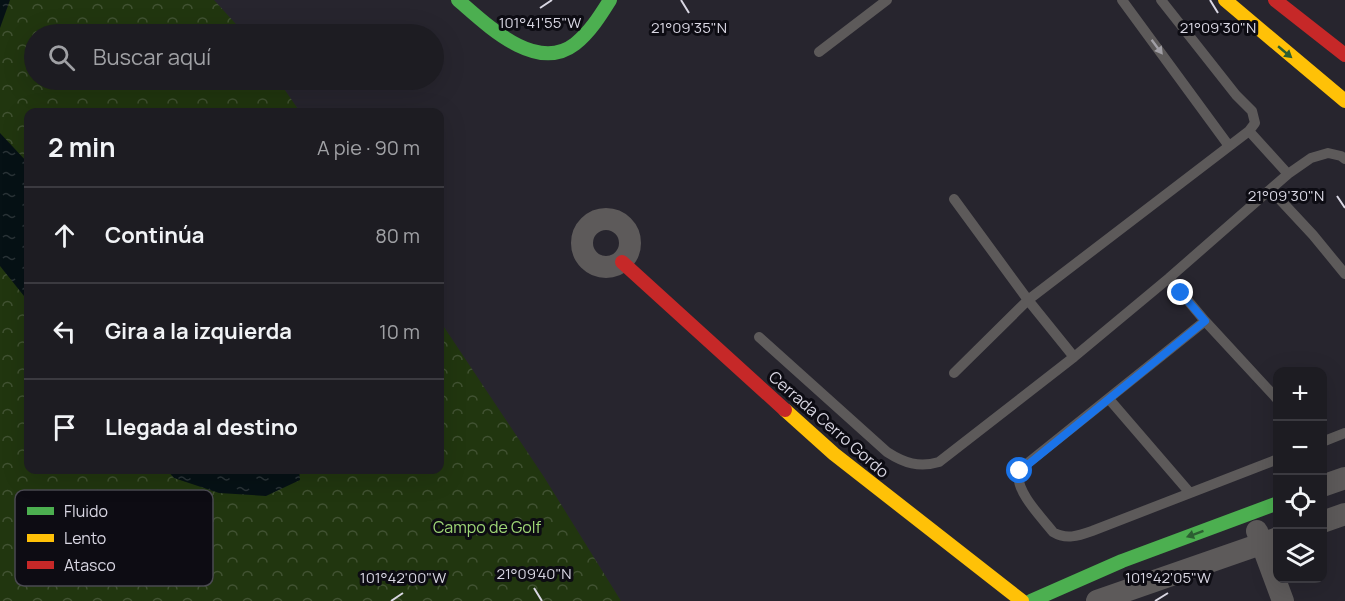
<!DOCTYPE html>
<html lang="es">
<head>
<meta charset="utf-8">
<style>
	body { margin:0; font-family:Manrope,sans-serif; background:#2a292f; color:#f1f3f6 }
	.controls { position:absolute; right:18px; bottom:18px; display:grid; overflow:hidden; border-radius:12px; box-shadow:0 6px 24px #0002 }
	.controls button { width:54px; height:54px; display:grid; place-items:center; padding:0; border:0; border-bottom:2px solid #3b3a40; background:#1d1c22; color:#f1f3f6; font:30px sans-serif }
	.stop { position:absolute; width:18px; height:18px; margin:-14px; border:4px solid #1a73e8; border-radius:50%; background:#fff }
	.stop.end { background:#1a73e8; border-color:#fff; box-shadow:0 2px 6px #0008 }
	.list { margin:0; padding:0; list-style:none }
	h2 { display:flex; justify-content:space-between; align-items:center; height:78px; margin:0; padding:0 24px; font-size:26px }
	h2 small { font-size:20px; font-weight:400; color:#a0a1a5 }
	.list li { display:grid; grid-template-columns:39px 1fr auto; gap:18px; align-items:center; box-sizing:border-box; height:96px; padding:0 24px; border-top:2px solid #3b3a40 }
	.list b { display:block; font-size:22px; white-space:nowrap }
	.list em { font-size:20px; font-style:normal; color:#a0a1a5 }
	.icon { flex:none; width:33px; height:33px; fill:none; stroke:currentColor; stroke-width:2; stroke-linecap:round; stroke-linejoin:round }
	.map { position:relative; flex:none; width:1345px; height:601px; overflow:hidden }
	.search { position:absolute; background:#1d1c22; box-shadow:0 6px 24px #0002; left:24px; top:24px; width:420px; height:66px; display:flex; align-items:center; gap:15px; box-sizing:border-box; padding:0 21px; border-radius:33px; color:#a0a1a5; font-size:22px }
	.panel { position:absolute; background:#1d1c22; box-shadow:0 6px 24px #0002; left:24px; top:108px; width:420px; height:366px; border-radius:12px }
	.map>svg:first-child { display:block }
	.forest { fill:url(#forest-crowns) }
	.water { fill:url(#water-ripples) }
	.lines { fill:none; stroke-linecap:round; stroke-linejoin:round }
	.lane { stroke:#5d5a5a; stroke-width:10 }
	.street { stroke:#5d5a5a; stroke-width:22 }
	.fast { stroke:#4caf50; stroke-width:14 }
	.slow { stroke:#ffc107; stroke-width:14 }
	.jam { stroke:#c62828; stroke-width:14 }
	.oneway { fill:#a19fa5 }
	.oneway2 { fill:#2c5e32 }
	.route { stroke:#1a73e8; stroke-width:8 }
	.ticks { fill:none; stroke:#d9d7e3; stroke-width:2 }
	.labels { text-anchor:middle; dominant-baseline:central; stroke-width:6; stroke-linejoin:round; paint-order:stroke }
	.street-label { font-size:16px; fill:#d9d7e3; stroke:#0d0c13 }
	.park-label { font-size:16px; fill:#9fd777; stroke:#0d0c13 }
	.key { fill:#0d0c13; stroke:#4a4951; stroke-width:1.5 }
	.key-label { font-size:16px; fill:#d9d7e3 }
	.ticks-label { font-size:15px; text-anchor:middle; fill:#d9d7e3; stroke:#0d0c13; stroke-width:6; stroke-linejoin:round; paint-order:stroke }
</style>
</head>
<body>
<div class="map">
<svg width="1345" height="601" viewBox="0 0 1345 601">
	<defs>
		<pattern id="forest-crowns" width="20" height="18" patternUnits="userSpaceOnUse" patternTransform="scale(1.5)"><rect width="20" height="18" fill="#21360f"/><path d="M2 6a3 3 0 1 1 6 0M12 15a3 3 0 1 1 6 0" fill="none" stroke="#415232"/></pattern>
		<pattern id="water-ripples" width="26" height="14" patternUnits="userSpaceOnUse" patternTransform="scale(1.5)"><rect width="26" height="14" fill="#061115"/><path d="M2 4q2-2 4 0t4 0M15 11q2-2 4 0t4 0" fill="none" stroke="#2a3337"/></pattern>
	</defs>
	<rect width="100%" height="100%" fill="#27252e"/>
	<path class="forest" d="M0 0H214L245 34H34V80H278L300 112H28V470H440V321L544 477 621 601H0Z"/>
	<path class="water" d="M0 0H10L0 28Z
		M0 133 28 163V301L0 266Z
		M167 470H299L300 480 266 496 219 493 174 478Z"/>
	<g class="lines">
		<path class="lane" d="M1122 0 1229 146
			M819 52 887 0
			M1249 131 1288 174
			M1271 190 1313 235 1345 274
			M1169 278 1205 321 1278 400
			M1205 321 1028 463C1025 466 1021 469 1019 474 1015 491 1043 519 1053 532 1066 540 1078 536 1092 531L1278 459
			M759 337 887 452C904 463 919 468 939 462L1074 357 1169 278 1288 174 1311 158 1328 153 1341 156 1345 159
			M1074 357 1028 300 1249 131 1255 123 1252 111 1236 95 1161 0
			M954 373 1028 300 954 199
			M1109 399 1190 493
			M1322 442 1345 433"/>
		<path class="street" d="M582 243a24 24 0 1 1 48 0a24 24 0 1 1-48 0Z
			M1322 486 1345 478
			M1322 522 1345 514
			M1257 531 1283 601
			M1097 601 1278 538"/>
		<path class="fast" d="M458 0C486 24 536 74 575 44 590 32 600 16 610 0
			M1031 601 1122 561 1278 503"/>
		<path class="slow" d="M1225 0 1345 101
			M785 410 834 454 1022 601"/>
		<path class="jam" d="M1275 0 1345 55
			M622 262 785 410"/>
	</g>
	<defs><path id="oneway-solid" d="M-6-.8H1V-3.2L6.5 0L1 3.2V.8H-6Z" transform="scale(1.5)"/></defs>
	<use class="oneway" href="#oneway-solid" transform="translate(1157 47) rotate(53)"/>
	<g class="oneway2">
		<use href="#oneway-solid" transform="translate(1285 52) rotate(40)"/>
		<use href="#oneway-solid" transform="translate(1195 534) rotate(160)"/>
	</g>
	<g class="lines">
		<path class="route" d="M1020 471 1205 321 1181 293"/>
	</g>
	<path class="ticks" d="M681 0 689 13M1210 0 1218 13M540 8 552 0M1337 196 1345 208M534 588 542 601M391 601 403 593M1155 601 1168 593"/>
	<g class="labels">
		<g class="street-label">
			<text transform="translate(829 424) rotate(41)">Cerrada Cerro Gordo</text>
		</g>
		<g class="park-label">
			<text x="487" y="527">Campo de Golf</text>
		</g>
	</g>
	<rect x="15" y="490" width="198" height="96" rx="9" class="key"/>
	<rect x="27" y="507" width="27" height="8" fill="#4caf50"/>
	<rect x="27" y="534" width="27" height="8" fill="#ffc107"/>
	<rect x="27" y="561" width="27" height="8" fill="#c62828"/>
	<g class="key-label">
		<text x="64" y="517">Fluido</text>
		<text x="64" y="544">Lento</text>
		<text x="64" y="571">Atasco</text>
	</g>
	<g class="ticks-label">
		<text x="540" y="28">101°41'55"W</text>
		<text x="689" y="33">21°09'35"N</text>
		<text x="1218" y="33">21°09'30"N</text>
		<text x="1286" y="201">21°09'30"N</text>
		<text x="534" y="579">21°09'40"N</text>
		<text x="403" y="583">101°42'00"W</text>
		<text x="1168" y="583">101°42'05"W</text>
	</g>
</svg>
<div class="controls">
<button>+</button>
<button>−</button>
<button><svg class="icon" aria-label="locate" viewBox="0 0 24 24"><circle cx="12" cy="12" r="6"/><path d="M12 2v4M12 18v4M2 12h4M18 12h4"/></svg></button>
<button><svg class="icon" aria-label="layers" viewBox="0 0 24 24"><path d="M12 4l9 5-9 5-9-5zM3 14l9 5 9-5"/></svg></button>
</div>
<div class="stop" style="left:1020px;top:471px"></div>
<div class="stop end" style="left:1181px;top:293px"></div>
<div class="search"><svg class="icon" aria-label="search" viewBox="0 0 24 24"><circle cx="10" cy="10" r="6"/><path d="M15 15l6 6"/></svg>Buscar aquí</div>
<section class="panel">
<h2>2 min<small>A pie · 90 m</small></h2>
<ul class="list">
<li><svg class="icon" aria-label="ahead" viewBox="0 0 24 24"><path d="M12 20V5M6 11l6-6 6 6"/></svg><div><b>Continúa</b></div><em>80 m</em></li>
<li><svg class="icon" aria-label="left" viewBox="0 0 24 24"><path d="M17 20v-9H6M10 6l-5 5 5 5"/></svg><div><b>Gira a la izquierda</b></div><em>10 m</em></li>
<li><svg class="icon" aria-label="arrive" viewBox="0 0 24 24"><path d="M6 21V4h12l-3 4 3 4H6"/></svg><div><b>Llegada al destino</b></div></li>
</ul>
</section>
</div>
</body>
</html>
